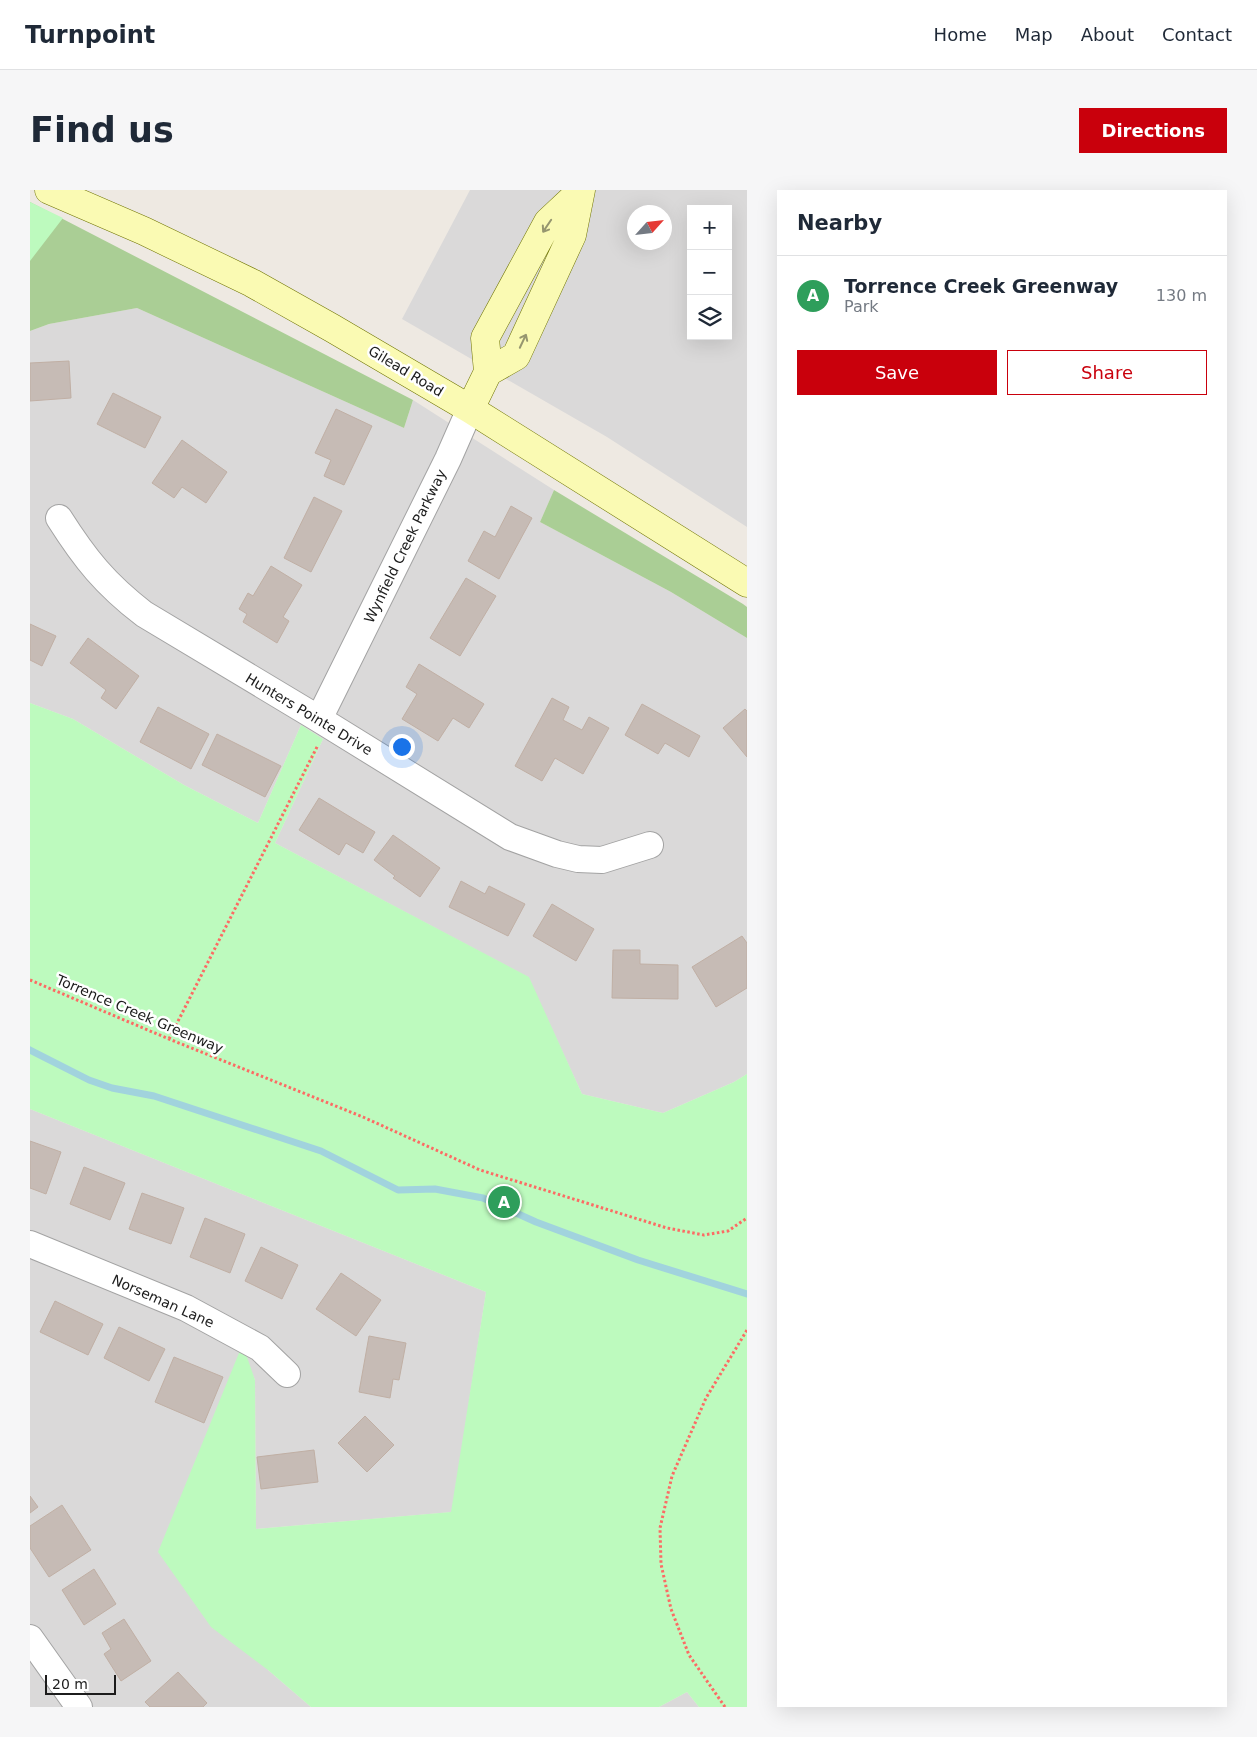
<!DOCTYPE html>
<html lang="en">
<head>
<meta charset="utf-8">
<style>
	body { margin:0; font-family:"DejaVu Sans",sans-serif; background:#f6f6f7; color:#1f2937 }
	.controls { position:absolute; right:15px; top:15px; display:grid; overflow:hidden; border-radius:0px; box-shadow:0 5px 20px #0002 }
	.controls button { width:45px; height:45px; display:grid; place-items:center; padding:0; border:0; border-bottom:1px solid #e0e1e3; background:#fff; color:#1f2937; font:25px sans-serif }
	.compass { position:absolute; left:597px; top:15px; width:45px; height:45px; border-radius:50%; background:#fff; box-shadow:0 5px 20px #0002; rotate:63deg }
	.scale { position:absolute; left:15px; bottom:12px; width:71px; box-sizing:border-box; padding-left:5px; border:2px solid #1c1c1c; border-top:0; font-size:14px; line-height:18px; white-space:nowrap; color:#1c1c1c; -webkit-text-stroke:4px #fff; paint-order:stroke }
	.you { position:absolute; left:371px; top:556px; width:18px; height:18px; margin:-12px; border:4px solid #fff; border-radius:50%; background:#1a73e8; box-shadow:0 0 0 8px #1a73e833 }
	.badge { display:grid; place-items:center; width:32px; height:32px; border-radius:50%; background:#c9000c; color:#fff; font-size:16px; font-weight:700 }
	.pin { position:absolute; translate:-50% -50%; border:2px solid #fff; box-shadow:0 1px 5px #0006 }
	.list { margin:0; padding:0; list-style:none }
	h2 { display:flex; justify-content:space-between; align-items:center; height:65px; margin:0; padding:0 20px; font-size:21px }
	h2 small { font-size:16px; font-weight:400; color:#747a83 }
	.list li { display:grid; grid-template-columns:32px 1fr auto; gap:15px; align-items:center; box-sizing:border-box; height:80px; padding:0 20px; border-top:1px solid #e0e1e3 }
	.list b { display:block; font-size:19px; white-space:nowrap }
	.list p { margin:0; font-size:16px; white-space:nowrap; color:#747a83 }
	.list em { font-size:16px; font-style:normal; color:#747a83 }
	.actions { display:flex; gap:10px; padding:15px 20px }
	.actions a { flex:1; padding:11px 0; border:1px solid #c9000c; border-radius:0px; text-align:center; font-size:18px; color:#c9000c }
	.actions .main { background:#c9000c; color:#fff }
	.icon { flex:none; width:28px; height:28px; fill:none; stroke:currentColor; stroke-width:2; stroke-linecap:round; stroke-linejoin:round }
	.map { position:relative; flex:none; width:717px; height:1517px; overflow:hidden; border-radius:0px }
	header { display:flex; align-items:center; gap:30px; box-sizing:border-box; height:70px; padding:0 25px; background:#fff; border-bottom:1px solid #e0e1e3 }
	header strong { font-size:24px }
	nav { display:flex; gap:28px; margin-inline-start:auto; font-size:18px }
	.intro { display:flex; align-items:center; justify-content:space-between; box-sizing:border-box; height:120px; padding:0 30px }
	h1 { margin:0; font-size:35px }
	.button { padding:12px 22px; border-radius:0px; background:#c9000c; color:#fff; font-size:18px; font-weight:700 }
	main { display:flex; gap:30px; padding:0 30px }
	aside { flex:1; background:#fff; border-radius:0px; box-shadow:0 5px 20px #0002 }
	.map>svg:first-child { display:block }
	.residential { fill:#dad9d9; fill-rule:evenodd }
	.forest { fill:#aace95 }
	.park { fill:#bdfabe }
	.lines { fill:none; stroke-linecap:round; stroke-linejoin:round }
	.stream { stroke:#a1d3dd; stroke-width:7 }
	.building { fill:#c6bbb5; stroke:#c0afa4 }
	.street-casing { stroke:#a3a3a3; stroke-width:28 }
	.secondary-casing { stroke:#6f7402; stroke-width:29 }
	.path { stroke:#fc6b64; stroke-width:3; stroke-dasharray:2.5 2.5; stroke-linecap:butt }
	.street { stroke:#fff; stroke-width:26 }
	.secondary { stroke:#fafab3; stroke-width:28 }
	.oneway { stroke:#96966f }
	.labels { text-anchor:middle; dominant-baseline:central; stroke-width:5; stroke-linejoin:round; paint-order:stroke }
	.street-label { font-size:14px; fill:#1c1c1c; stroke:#fff }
</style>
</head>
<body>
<header>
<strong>Turnpoint</strong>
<nav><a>Home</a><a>Map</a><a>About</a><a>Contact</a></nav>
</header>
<div class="intro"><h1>Find us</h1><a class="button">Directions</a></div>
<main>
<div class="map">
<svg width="717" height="1517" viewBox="0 0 717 1517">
	<rect width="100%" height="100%" fill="#eee9e2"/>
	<path class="residential" d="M440 0H717V337L577 247 372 129ZM661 19H698V146H661ZM604 22H634V52H604Z
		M107 118 374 238 383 210 524 300 510 332 641 402 717 448V884L704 892 633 923 552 904 498 787 245 653 293 549 271 535 228 633 154 595 43 529 0 513V141L19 134Z
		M0 919 456 1102 422 1322 226 1339 225 1190 211 1159 238 1480 281 1517H0Z
		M657 1502 669 1517H629Z"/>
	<path class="forest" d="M0 12 383 210 374 238 107 118 19 134 0 141Z
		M524 300 713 414 717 417V448L641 402 510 332Z"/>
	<path class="park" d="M0 12 33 28 0 71Z
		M0 513 43 529 154 595 228 633 271 535 293 549 245 653 499 787 552 904 633 923 704 892 717 884V1517H669L657 1502 629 1517H281L238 1480 181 1437 128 1362 211 1158 217 1167 225 1190 226 1339 421 1322 456 1102 0 919Z"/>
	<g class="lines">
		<path class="stream" d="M0 860 59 890 82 898 124 906 291 961 368 1000 405 999 453 1008 506 1032 608 1070 717 1104"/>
	</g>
	<path class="building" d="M39 171 41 208 0 211V173Z
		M83 203 131 227 115 258 67 234Z
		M306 219 342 236 314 295 294 286 301 270 285 263Z
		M152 250 197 282 176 313 152 297 144 308 122 293Z
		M284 307 312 321 281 382 254 368Z
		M481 316 502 328 469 389 438 371 454 341 465 347Z
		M241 376 272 395 253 427 259 431 247 453 213 432 217 424 209 419 218 403 223 406Z
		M436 388 466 406 430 466 400 448Z
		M0 434 26 446 12 476 0 470Z
		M58 448 109 486 86 519 71 508 76 500 40 473Z
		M389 474 454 514 439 538 423 528 408 551 372 529 387 504 376 497Z
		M522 508 539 517 533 530 552 540 559 527 579 538 553 584 525 568 512 591 485 576Z
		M612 514 670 546 659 567 635 553 628 564 595 545Z
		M128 517 179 544 161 579 110 552Z
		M715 519 717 521V567L693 538Z
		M187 544 251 576 235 607 172 575Z
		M289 608 345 642 333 663 316 653 309 665 269 640Z
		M363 645 410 678 390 707 363 688 365 686 344 670Z
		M431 691 455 704 459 696 495 714 478 746 419 717Z
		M522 714 564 739 546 771 503 746Z
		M712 746 717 753V798L686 817 662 777Z
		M583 760H610V774L648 775V809L582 808Z
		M0 951 31 962 16 1004 0 998Z
		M54 977 95 993 80 1030 40 1014Z
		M112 1003 154 1018 141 1054 99 1039Z
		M175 1028 215 1044 200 1083 160 1067Z
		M231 1057 268 1075 252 1109 215 1091Z
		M311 1083 351 1110 326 1146 286 1119Z
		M25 1111 73 1134 58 1165 10 1142Z
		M89 1137 135 1159 119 1191 74 1168Z
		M339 1146 376 1153 369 1190 363 1189 360 1208 329 1202Z
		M144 1167 193 1187 174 1233 125 1212Z
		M335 1226 364 1255 337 1282 308 1253Z
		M284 1260 288 1292 231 1299 227 1267Z
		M0 1306 8 1317 0 1323Z
		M32 1315 61 1360 19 1387 0 1358V1336Z
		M64 1379 86 1414 54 1435 32 1400Z
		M94 1429 121 1471 91 1491 74 1464 81 1459 72 1443Z
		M148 1482 177 1513 173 1517H120L115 1512Z"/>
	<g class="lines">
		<defs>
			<path id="street" d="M29 328C55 369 75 394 114 424L289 529 480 647 527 664 548 669 572 670 620 655
				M289 529 418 269 440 219
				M0 1054 156 1118 230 1158 257 1184
				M0 1448 49 1517"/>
			<path id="secondary" d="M19 0 114 41 222 93 302 138 440 219 717 393
				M458 182 486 166 542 45 551 0
				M440 219 458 182 455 148 518 32 550 2"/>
		</defs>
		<use href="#street" class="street-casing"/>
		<use href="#secondary" class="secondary-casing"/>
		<path class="path" d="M0 790 139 849 333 927 450 980 637 1038 674 1045 698 1041 717 1028
			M139 849 288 555
			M695 1517 659 1465 641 1419 631 1374 630 1338 642 1286 676 1208 717 1140"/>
		<use href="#street" class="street"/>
		<use href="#secondary" class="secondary"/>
	</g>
	<defs><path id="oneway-shaft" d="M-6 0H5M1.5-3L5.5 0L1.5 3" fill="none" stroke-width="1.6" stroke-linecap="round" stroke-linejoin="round" transform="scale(1.25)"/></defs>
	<g class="oneway">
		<use href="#oneway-shaft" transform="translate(517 36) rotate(124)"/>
		<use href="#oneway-shaft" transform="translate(493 151) rotate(-65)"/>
	</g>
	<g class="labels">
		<g class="street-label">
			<text transform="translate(376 181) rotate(31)">Gilead Road</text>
			<text transform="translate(375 356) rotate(-64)">Wynfield Creek Parkway</text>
			<text transform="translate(279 524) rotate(31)">Hunters Pointe Drive</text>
			<text transform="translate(110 824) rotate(23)">Torrence Creek Greenway</text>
			<text transform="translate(133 1111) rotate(24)">Norseman Lane</text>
		</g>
	</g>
</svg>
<div class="controls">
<button>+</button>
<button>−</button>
<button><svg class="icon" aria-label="layers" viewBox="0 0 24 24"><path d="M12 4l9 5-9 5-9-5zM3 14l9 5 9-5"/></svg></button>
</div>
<svg class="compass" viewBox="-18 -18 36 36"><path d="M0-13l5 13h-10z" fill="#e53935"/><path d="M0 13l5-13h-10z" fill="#747a83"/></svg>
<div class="scale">20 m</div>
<div class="you"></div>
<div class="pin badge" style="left:474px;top:1012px;background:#2e9e5b">A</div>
</div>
<aside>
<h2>Nearby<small></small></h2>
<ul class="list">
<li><span class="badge" style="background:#2e9e5b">A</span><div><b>Torrence Creek Greenway</b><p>Park</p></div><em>130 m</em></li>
</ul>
<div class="actions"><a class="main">Save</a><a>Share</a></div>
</aside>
</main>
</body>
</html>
